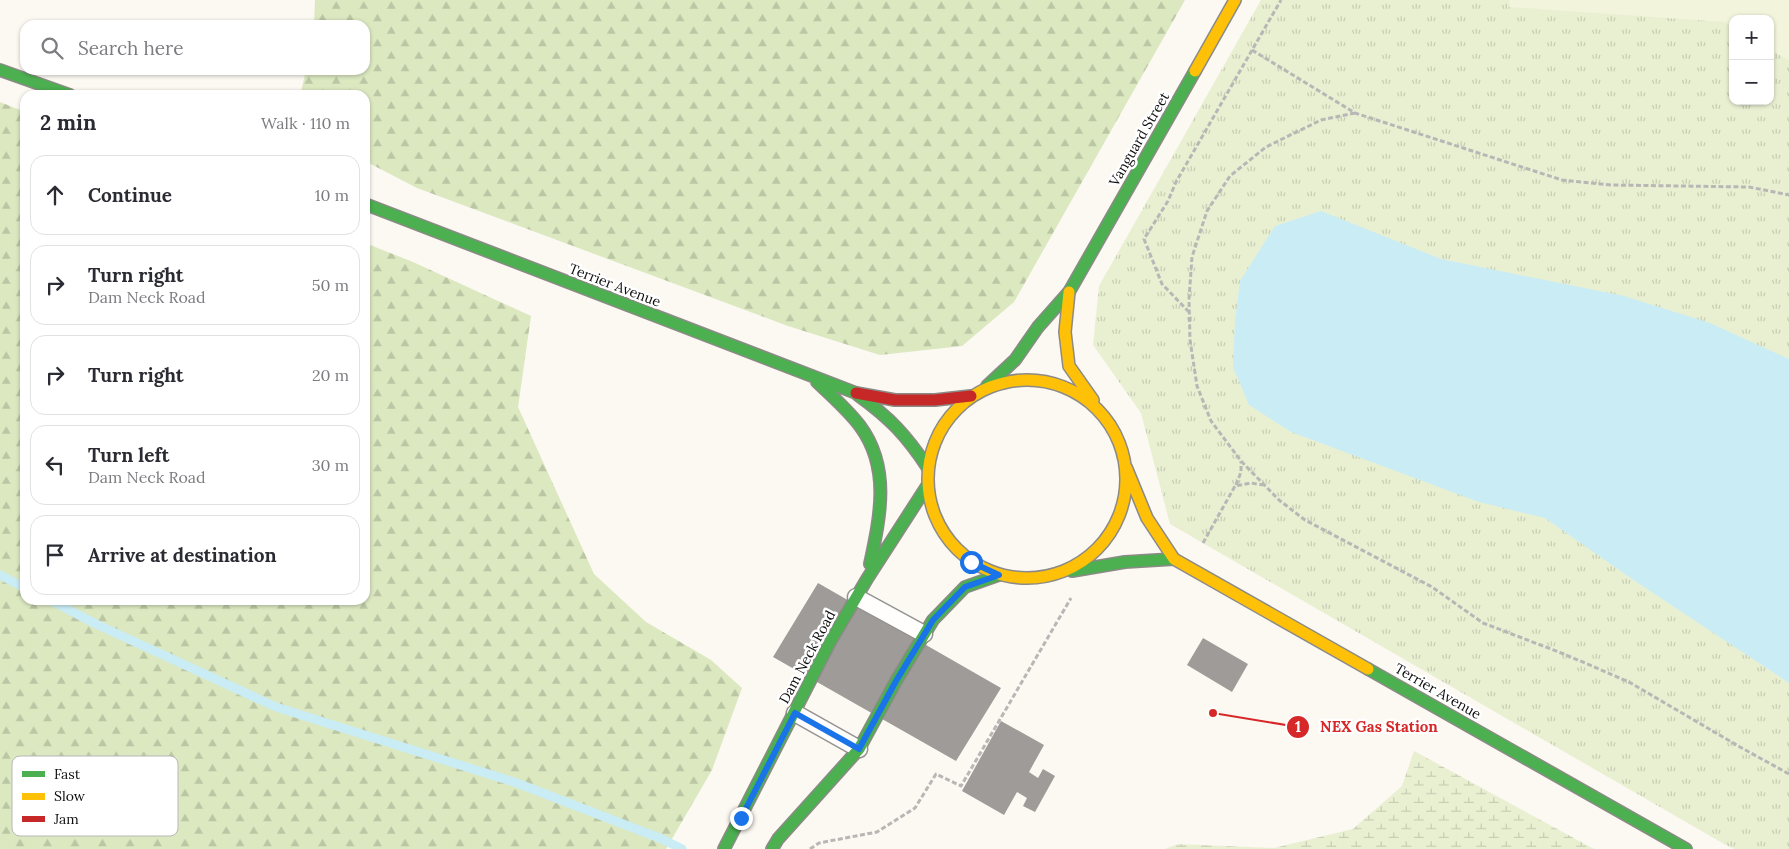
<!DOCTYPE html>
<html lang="en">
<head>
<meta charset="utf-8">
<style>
	body { margin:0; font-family:Lora,serif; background:#f7f7f7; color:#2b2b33 }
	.controls { position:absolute; right:15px; top:15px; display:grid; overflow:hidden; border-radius:10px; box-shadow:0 1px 4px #0004 }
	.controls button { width:45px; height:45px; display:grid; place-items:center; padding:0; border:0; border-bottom:1px solid #e1e1e2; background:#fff; color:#2b2b33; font:25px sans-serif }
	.stop { position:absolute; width:15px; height:15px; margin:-11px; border:4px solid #1a73e8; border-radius:50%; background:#fff }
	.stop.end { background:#1a73e8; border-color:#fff; box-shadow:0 1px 5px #0008 }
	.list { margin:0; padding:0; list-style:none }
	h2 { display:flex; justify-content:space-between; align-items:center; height:65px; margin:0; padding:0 20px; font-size:21px }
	h2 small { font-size:16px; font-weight:400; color:#7c7c81 }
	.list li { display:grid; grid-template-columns:32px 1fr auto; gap:15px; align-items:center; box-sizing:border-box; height:80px; margin:0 10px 10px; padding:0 10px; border:1px solid #e1e1e2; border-radius:15px }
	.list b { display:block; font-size:19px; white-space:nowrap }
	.list p { margin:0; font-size:16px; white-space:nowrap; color:#7c7c81 }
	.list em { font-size:16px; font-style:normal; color:#7c7c81 }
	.icon { flex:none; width:28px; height:28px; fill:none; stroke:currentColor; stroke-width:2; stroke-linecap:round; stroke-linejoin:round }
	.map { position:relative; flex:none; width:1789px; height:849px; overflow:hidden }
	.search { position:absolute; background:#fff; box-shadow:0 1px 4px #0004; left:20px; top:20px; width:350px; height:55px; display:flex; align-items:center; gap:12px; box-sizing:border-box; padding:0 18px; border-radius:15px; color:#7c7c81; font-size:19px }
	.panel { position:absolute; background:#fff; box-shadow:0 1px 4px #0004; left:20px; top:90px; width:350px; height:515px; border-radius:15px }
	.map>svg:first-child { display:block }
	.forest { fill:url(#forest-firs) }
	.wetland { fill:url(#wetland-marsh) }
	.park { fill:url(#park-tufts); fill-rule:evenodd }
	.pitch { fill:#f2f4dc }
	.water { fill:#caecf5 }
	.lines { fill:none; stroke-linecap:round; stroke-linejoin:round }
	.stream { stroke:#caecf5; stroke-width:9 }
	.building { fill:#9f9b98 }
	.lane-casing { stroke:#959391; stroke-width:19 }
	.fast-casing { stroke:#8c8a87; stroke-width:14 }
	.slow-casing { stroke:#8c8a87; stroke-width:14 }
	.jam-casing { stroke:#8c8a87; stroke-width:14 }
	.path { stroke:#b8b7b6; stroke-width:3; stroke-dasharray:5 2.5; stroke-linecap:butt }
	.lane { stroke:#fffefd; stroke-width:16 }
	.fast { stroke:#4caf50; stroke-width:11 }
	.slow { stroke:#ffc107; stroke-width:11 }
	.jam { stroke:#c62828; stroke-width:11 }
	.route { stroke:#1a73e8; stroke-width:6 }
	.labels { text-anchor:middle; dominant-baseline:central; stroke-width:5; stroke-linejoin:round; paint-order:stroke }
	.street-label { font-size:14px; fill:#0e0e0e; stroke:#fff }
	.key { fill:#fff; stroke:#b7b7b7; stroke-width:1 }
	.key-label { font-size:14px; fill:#0e0e0e }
	.leader { fill:none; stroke:#d62828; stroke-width:2 }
	.callout-dot { fill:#d62828; stroke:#fff; stroke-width:2 }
	.mark-label { font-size:15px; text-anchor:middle; font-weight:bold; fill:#fff }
	.callout-label { font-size:15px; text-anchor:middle; font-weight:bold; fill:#d62828; stroke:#fff; stroke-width:5; stroke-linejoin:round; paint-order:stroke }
</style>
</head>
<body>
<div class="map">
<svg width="1789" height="849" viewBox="0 0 1789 849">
	<defs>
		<pattern id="forest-firs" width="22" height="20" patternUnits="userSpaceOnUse" patternTransform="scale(1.25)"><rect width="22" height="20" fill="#dbe8c0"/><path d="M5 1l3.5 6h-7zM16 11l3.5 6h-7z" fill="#bbc6a4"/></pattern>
		<pattern id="wetland-marsh" width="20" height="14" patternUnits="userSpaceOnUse" patternTransform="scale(1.25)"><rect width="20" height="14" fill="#e9f0d2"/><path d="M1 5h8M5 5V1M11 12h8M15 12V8" fill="none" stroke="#c7cdb3"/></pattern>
		<pattern id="park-tufts" width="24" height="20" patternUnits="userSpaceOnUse" patternTransform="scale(1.25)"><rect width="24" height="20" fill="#e9f0d2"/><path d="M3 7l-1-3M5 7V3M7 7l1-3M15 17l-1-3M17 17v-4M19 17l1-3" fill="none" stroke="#c7cdb3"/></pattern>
	</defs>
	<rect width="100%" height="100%" fill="#fcf8f2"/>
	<path class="forest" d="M315 0H1185L1014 302 962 346 880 355 788 326 417 188 365 161V95H303L301 92 306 70H365V25H314Z
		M0 102 25 112V600H365V243L413 262 531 316 518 407 594 574 646 622 711 660 742 688 712 770 666 849H0Z"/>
	<path class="wetland" d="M1414 751 1594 849H1165L1178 844 1274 848 1353 829 1402 786Z"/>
	<path class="park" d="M1261 0H1789V849H1734L1724 844 1170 524 1141 413 1093 345 1099 286ZM1733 19H1770V101H1733Z"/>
	<path class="pitch" d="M1510 0H1789V60L1770 50V19H1733V27L1724 22 1509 7Z"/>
	<path class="water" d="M1321 211 1441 259 1624 296 1710 323 1789 359V683L1632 579 1545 518 1479 502 1291 432 1249 405 1233 367 1235 321 1240 281 1275 226Z"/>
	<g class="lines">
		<path class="stream" d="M0 575 25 588
			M50 600 96 624 276 707 514 782 662 839 682 849"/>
	</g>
	<path class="building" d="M818 583 1001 688 956 761 773 657Z
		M1203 638 1248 664 1232 692 1187 665Z
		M1001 721 1044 745 1029 772 1038 778 1043 769 1055 776 1035 812 1023 806 1027 798 1017 792 1004 815 962 791Z"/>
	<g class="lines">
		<defs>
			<path id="lane" d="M856 597 924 634
				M795 713 859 749"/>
			<path id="fast" d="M0 70 70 95
				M365 204 856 393
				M817 382C832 396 848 410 860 426 891 468 880 517 870 564
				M987 386 1015 360 1038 327 1069 292 1195 71
				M858 395C890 418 906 435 928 468
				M1072 571 1125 562 1174 559
				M1368 669 1686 849
				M724 849 830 642 867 579 927 486
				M772 849 778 839 859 749 896 681 933 620 965 587 999 575"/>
			<path id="slow" d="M1195 71 1235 0
				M1069 292 1065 332 1069 366 1093 400
				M928 479a99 99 0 1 1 198 0a99 99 0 1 1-198 0Z
				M1126 467 1147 518 1174 559 1368 669"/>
			<path id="jam" d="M856 393 895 400H935L971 396"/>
		</defs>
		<use href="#lane" class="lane-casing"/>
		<use href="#fast" class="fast-casing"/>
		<use href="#slow" class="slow-casing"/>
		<use href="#jam" class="jam-casing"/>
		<path class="path" d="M1252 50 1355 113 1562 180 1611 185 1749 187 1789 195
			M1355 113 1321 120 1266 147 1230 176 1207 211 1192 257 1189 299 1190 340 1197 386 1211 421 1241 461 1279 500 1305 520 1432 587 1483 623 1564 654 1629 682 1740 747 1789 774
			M1189 312 1162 284 1144 239 1168 201 1176 182 1281 0
			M1236 485 1241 472V461
			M1203 543 1235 486 1251 483 1263 485
			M810 849 819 843 877 832 915 808 936 774 961 786 1071 598"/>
		<use href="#lane" class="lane"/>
		<use href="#fast" class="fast"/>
		<use href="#slow" class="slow"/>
		<use href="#jam" class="jam"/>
	</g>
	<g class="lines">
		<path class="route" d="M741 818 795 713 859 749 896 681 933 620 965 587 999 575 971 562"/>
	</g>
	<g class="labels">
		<g class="street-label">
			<text transform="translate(1139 139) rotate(-60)">Vanguard Street</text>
			<text transform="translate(615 285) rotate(21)">Terrier Avenue</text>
			<text transform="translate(807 657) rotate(-62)">Dam Neck Road</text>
			<text transform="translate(1438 691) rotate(30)">Terrier Avenue</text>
		</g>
	</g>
	<rect x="12" y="756" width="166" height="80" rx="8" class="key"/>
	<rect x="22" y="771" width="23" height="6" fill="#4caf50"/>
	<rect x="22" y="793" width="23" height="7" fill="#ffc107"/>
	<rect x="22" y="816" width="23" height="6" fill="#c62828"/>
	<g class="key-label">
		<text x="54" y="779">Fast</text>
		<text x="54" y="801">Slow</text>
		<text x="54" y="824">Jam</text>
	</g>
	<path class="leader" d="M1213 713L1298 727"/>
	<g class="callout-dot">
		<circle cx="1213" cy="713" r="5"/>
		<circle cx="1298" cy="727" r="12"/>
	</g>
	<g class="mark-label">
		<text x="1298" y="732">1</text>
	</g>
	<g class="callout-label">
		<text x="1379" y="732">NEX Gas Station</text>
	</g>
</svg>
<div class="controls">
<button>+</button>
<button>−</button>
</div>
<div class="stop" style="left:971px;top:562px"></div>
<div class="stop end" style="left:741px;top:818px"></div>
<div class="search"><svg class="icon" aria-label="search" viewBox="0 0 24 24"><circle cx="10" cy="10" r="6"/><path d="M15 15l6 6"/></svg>Search here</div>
<section class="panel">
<h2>2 min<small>Walk · 110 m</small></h2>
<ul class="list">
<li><svg class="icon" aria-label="ahead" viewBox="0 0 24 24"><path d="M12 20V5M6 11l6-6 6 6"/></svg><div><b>Continue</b></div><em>10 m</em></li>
<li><svg class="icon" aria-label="right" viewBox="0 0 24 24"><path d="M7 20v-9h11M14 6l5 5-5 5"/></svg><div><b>Turn right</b><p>Dam Neck Road</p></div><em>50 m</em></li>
<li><svg class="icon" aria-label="right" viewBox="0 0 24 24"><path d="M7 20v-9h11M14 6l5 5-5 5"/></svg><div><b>Turn right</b></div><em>20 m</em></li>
<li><svg class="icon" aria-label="left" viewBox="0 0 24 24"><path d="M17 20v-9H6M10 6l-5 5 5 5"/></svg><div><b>Turn left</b><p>Dam Neck Road</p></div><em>30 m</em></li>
<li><svg class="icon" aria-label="arrive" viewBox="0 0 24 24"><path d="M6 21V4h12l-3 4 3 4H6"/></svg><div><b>Arrive at destination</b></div></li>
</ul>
</section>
</div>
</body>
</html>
